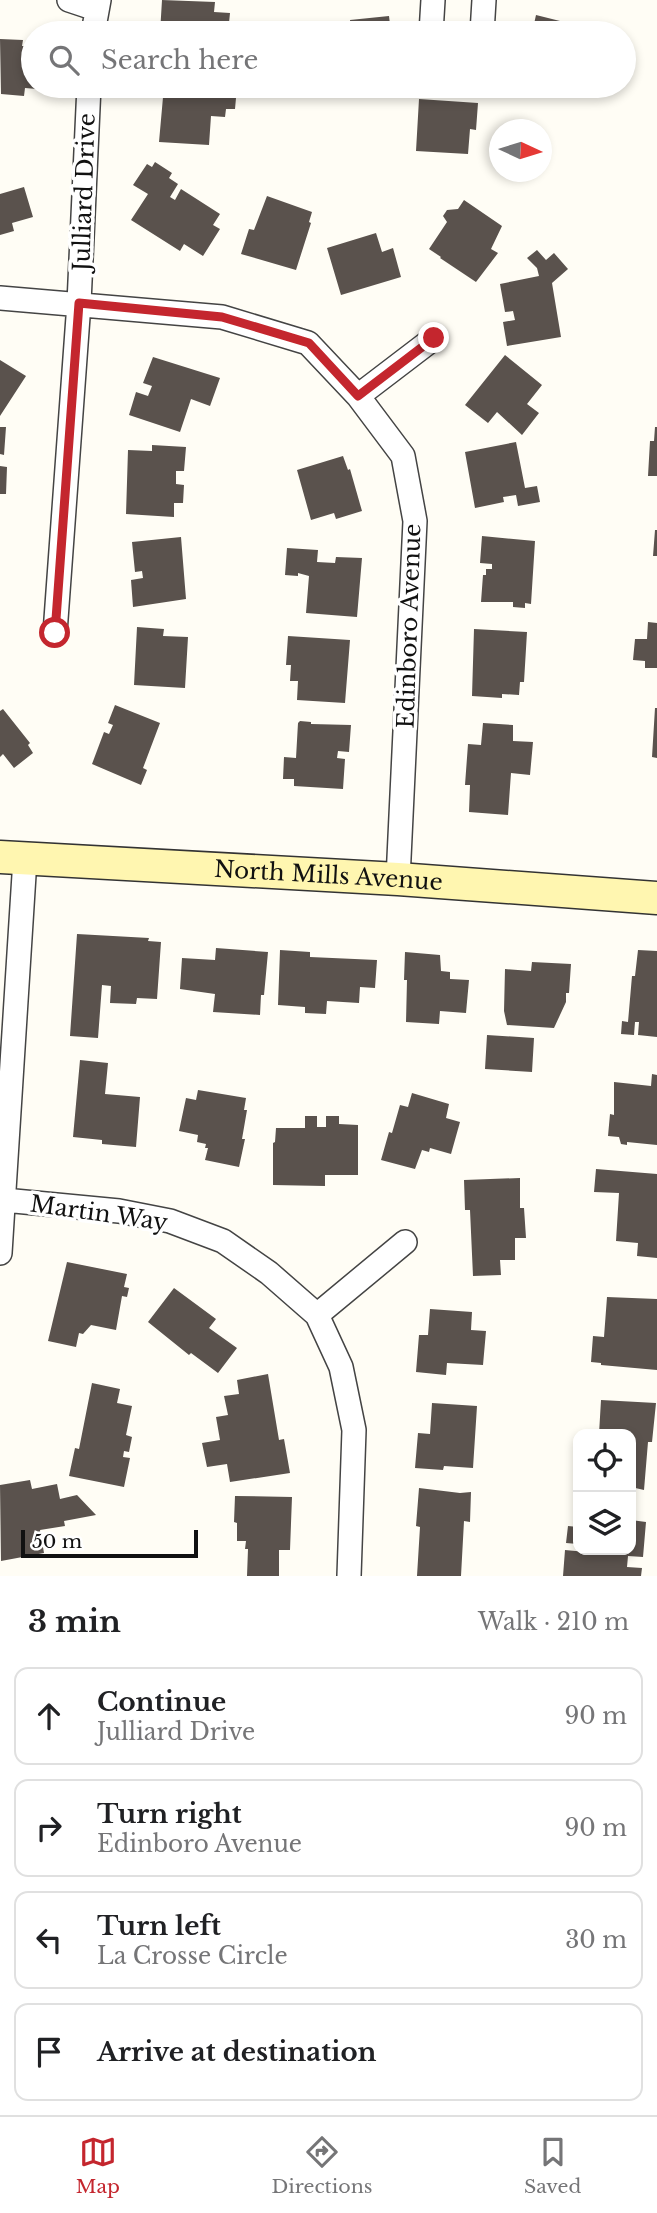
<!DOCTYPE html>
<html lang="en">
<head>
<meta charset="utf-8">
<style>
	body { margin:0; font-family:"Libre Baskerville",serif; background:#f2f2f2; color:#202124 }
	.controls { position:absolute; right:21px; bottom:21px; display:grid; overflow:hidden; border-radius:14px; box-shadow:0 4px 10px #0003 }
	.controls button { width:63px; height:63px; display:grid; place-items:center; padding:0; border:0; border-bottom:2px solid #e0e0e0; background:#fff; color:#202124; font:35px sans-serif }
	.compass { position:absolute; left:489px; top:119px; width:63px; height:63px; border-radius:50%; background:#fff; box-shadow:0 4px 10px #0003; rotate:94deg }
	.scale { position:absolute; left:21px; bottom:18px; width:177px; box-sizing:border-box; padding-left:7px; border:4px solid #111; border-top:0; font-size:19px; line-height:24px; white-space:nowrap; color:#111; -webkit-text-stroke:5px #fff; paint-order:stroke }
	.stop { position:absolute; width:21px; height:21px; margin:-16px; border:5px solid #c4262e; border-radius:50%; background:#fff }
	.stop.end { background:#c4262e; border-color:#fff; box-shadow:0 2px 7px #0008 }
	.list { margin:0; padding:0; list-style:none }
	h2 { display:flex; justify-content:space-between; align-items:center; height:91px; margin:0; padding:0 28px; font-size:30px }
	h2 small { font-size:23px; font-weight:400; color:#757577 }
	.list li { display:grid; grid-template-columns:46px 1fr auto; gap:21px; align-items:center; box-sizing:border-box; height:98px; margin:0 14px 14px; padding:0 14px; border:2px solid #e0e0e0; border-radius:14px }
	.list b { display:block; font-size:26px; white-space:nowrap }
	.list p { margin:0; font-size:23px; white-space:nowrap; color:#757577 }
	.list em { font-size:23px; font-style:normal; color:#757577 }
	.icon { flex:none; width:38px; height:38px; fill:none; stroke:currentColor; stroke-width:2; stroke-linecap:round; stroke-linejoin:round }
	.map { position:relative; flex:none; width:657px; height:1576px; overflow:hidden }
	.search { position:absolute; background:#fff; box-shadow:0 4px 10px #0003; left:21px; right:21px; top:21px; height:77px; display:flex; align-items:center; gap:18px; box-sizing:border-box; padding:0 24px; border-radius:38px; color:#757577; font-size:26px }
	.sheet { height:539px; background:#fff }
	nav { display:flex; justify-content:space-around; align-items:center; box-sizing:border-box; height:98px; border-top:2px solid #e0e0e0; background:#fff; font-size:19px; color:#757577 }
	nav a { display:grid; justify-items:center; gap:4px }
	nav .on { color:#c4262e }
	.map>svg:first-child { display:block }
	.building { fill:#5a524d }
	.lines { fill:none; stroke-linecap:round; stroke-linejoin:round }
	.street-casing { stroke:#444; stroke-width:26 }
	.secondary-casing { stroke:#333; stroke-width:35 }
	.street { stroke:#fff; stroke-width:23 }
	.secondary { stroke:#fff6b0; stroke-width:32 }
	.route { stroke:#c4262e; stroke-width:9 }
	.labels { text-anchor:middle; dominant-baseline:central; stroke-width:7; stroke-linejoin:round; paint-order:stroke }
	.street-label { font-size:23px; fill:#111; stroke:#fff }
</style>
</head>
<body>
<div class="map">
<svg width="657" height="1576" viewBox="0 0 657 1576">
	<rect width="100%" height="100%" fill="#fffdf5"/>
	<path class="building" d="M162 0 215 2 214 12 230 13 228 33H160Z
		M536 15 584 27 582 33H532Z
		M389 16 391 33H362L361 29 351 30 350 20Z
		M0 39 23 40 22 46H33V86H49V90L25 88 24 96 1 94Z
		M164 86H233L232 98H236L235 109H226L225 117 211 116 209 145 159 142Z
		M419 99 478 103 476 130 470 129 468 154 416 151Z
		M155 162 172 173 169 178 178 184 170 197 175 200 181 189 220 214 213 225 220 229 203 256 184 244 180 251 131 220 148 194 133 185 147 164 152 167Z
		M24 187 33 217 12 223 14 231 0 235V194Z
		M267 196 312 212 309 222 311 223 296 270 241 254 249 229 254 230Z
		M464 200 502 226 491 249 498 253 476 282 440 258 441 257 429 249 447 222 443 216 447 210 458 209Z
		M376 233 382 252 393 248 401 277 341 295 327 248Z
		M537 250 546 260 554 253 568 269 552 283 561 337 507 346 503 322 515 320 513 311 505 312 500 284 539 276 537 268 527 258Z
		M505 355 542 385 527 404 539 413 522 435 497 412 488 423 465 405Z
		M153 357 220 378 210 406 191 399 180 432 129 415 136 392 148 396 152 386 143 383Z
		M0 360 26 376 0 416Z
		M0 427H6L4 455 0 454Z
		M655 427H657V476H648L650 441H654Z
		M516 442 525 488 537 486 540 502 518 506 516 495 503 497 504 502 475 508 465 452Z
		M152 445 186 447 184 471H176V484L184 485 183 503H174V517L126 514 128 450 152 451Z
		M343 456 348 470 350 469 362 511 336 519 334 513 311 520 297 470Z
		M0 466 7 467 6 494H0Z
		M655 530H657V556H653Z
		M482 536 535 541 531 604 525 603V608L513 607V602H481L483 575H486V569H492V564L480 563Z
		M181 537 186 599 133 607 131 580 143 578 142 571 135 572 132 542Z
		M287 548 318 550 317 562 335 563 336 557 362 558 357 617 306 613 309 576 298 573V576L285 575Z
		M648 622 657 623V668H645V661L633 660 635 639H647Z
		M137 627 164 629 163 636 188 637 185 688 134 685Z
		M474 629 527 632 524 682H520L519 695 502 694V698L472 696Z
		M288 636 350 640 345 703 297 700 298 681H290L291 665H286Z
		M115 705 160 723 143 768 147 770 141 785 92 764 104 732 109 734 113 725 108 723Z
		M655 708H657V758L652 757Z
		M3 709 30 743 28 745 33 753 14 768 3 754 0 757V711Z
		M300 721 311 722V724L351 725 349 752 338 751 337 758 345 759 343 789 294 786V779H283L284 757 296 758 298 723Z
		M483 723 513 725V741L533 742 530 775 511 773 508 815 469 812 470 785H465L468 744 481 745Z
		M77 934 149 938 148 941 161 942 157 999 137 998 136 1004 110 1003 111 986 102 985 98 1038 70 1036Z
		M216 948 268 952 264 995H261L260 1015 213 1012 215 994 180 989 182 958 215 960Z
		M280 950 310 952V957L377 960 375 988 360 987 359 1003 327 1001 326 1014 305 1013V1007L278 1005Z
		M638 950 657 951V1037L638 1035 639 1022H635L634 1035 621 1034 622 1021 628 1022 632 976H635Z
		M405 952 440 955 441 971 450 972V979L469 980 466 1013 440 1011 439 1024 406 1022 407 980H404Z
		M532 962 571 964 569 993H566V1002L554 1028 507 1025 504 1011 505 969 531 971Z
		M487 1035 534 1038 532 1072 485 1069Z
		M80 1060 108 1063 105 1094 140 1097 136 1147 102 1144V1140L73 1137Z
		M652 1074 657 1075V1145L627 1142V1145L621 1144 619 1137 608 1136 610 1114 614 1115V1082L651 1086Z
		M198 1090 246 1098 244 1110H247L242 1139H245L239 1167 205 1160 208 1148H205L206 1144 197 1142 198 1135 179 1131 186 1098 196 1100Z
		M412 1093 449 1104 446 1118 460 1122 451 1154 430 1148 429 1152 422 1150 415 1169 381 1160 389 1132 392 1133 400 1105 408 1107Z
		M305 1116H317V1127H326V1116H339V1124L358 1125V1175H325V1186L273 1185V1143L275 1142 276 1128H305Z
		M596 1169 657 1174V1258L637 1256 638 1243 616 1241 619 1193 594 1192Z
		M520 1178V1208H524L526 1238H515V1260H500L501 1275 473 1276 470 1210H465L464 1180Z
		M67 1262 127 1274 124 1287 129 1288 127 1297 122 1296 116 1330 91 1325 83 1334 79 1333 76 1347 48 1341Z
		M174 1288 216 1319 209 1328 237 1348 218 1373 191 1353 189 1355 148 1322Z
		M607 1297 657 1299V1370L601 1365V1363L591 1362 593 1336 604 1337Z
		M430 1309 472 1312 471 1330 486 1331 483 1365 447 1363 446 1375 416 1372 419 1335H428Z
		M268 1374 279 1440 284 1439 290 1473 230 1482 227 1464 207 1467 202 1443 220 1440 216 1417 228 1415 224 1396 239 1394 237 1380Z
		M92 1383 120 1389 117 1403 132 1406 126 1435 132 1437 129 1452 124 1451 123 1457 130 1458 124 1487 69 1476 75 1448 79 1449Z
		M601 1400 656 1403 652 1442H648L644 1490 631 1487V1434H599Z
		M432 1403 477 1406 473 1468 444 1466 443 1470 415 1468 418 1433 430 1434Z
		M30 1480 32 1489 57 1484 60 1499 77 1495 96 1515 64 1521 65 1526 40 1530 44 1553 1 1561 0 1485Z
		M419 1488 460 1493 471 1492 470 1522 464 1521 461 1576H417L420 1527 416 1526Z
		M235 1496 292 1497 290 1550H279V1576H247L248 1549H245L246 1541H237V1523L234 1522Z
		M631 1520 646 1522 643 1557 628 1556 627 1567 642 1568 641 1576H563L565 1550 586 1552V1550H631Z
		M568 1526 578 1527V1544L566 1543Z"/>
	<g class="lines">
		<defs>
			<path id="street" d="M69 0 96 9
				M93 33 99 0
				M431 33 433 0
				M482 33 484 0
				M0 298 222 317 308 343 358 396 403 456 415 521 398 879
				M358 396 434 338
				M55 633 79 303 89 86
				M4 1200 119 1211 170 1221 223 1241 269 1273 317 1315 341 1367 354 1430 349 1576
				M0 1253 25 859
				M317 1315 405 1242"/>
			<g id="secondary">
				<path id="s1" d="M0 857 398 879 657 898"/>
			</g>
		</defs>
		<use href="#street" class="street-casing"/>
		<use href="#secondary" class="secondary-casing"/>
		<use href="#street" class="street"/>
		<use href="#secondary" class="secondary"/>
	</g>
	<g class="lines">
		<path class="route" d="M55 633 79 303 222 317 309 343 358 396 434 338"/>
	</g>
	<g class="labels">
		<g class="street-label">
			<text transform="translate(84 192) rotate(-88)">Julliard Drive</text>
			<text transform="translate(409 626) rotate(-88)">Edinboro Avenue</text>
			<text stroke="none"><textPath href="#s1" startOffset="329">North Mills Avenue</textPath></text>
			<text transform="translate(99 1213) rotate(8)">Martin Way</text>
		</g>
	</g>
</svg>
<div class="controls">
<button><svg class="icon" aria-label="locate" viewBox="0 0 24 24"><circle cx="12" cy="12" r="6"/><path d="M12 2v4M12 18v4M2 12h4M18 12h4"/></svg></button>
<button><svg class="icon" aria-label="layers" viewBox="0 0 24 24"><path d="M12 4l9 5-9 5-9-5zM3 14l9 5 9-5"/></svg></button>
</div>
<svg class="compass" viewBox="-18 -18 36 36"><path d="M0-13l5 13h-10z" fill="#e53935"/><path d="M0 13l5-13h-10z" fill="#757577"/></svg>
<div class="scale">50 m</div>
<div class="stop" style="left:55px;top:633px"></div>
<div class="stop end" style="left:434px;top:338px"></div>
<div class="search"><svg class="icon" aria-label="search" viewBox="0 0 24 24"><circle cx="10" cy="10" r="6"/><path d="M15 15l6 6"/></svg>Search here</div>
</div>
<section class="sheet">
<h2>3 min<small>Walk · 210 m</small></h2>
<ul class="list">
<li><svg class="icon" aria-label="ahead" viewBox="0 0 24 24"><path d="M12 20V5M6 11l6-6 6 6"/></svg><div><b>Continue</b><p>Julliard Drive</p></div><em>90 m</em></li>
<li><svg class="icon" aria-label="right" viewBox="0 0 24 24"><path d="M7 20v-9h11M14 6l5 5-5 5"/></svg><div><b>Turn right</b><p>Edinboro Avenue</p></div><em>90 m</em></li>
<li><svg class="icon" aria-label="left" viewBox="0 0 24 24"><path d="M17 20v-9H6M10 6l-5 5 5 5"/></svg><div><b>Turn left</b><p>La Crosse Circle</p></div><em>30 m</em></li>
<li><svg class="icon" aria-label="arrive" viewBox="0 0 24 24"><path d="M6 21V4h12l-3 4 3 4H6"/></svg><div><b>Arrive at destination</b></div></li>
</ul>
</section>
<nav>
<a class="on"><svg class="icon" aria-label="map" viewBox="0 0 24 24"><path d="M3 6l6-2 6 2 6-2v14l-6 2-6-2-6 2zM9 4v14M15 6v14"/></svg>Map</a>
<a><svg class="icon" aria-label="directions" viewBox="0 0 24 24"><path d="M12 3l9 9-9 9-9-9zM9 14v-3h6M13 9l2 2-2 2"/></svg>Directions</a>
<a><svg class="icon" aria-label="saved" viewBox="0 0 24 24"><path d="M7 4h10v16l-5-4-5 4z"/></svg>Saved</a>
</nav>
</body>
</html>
